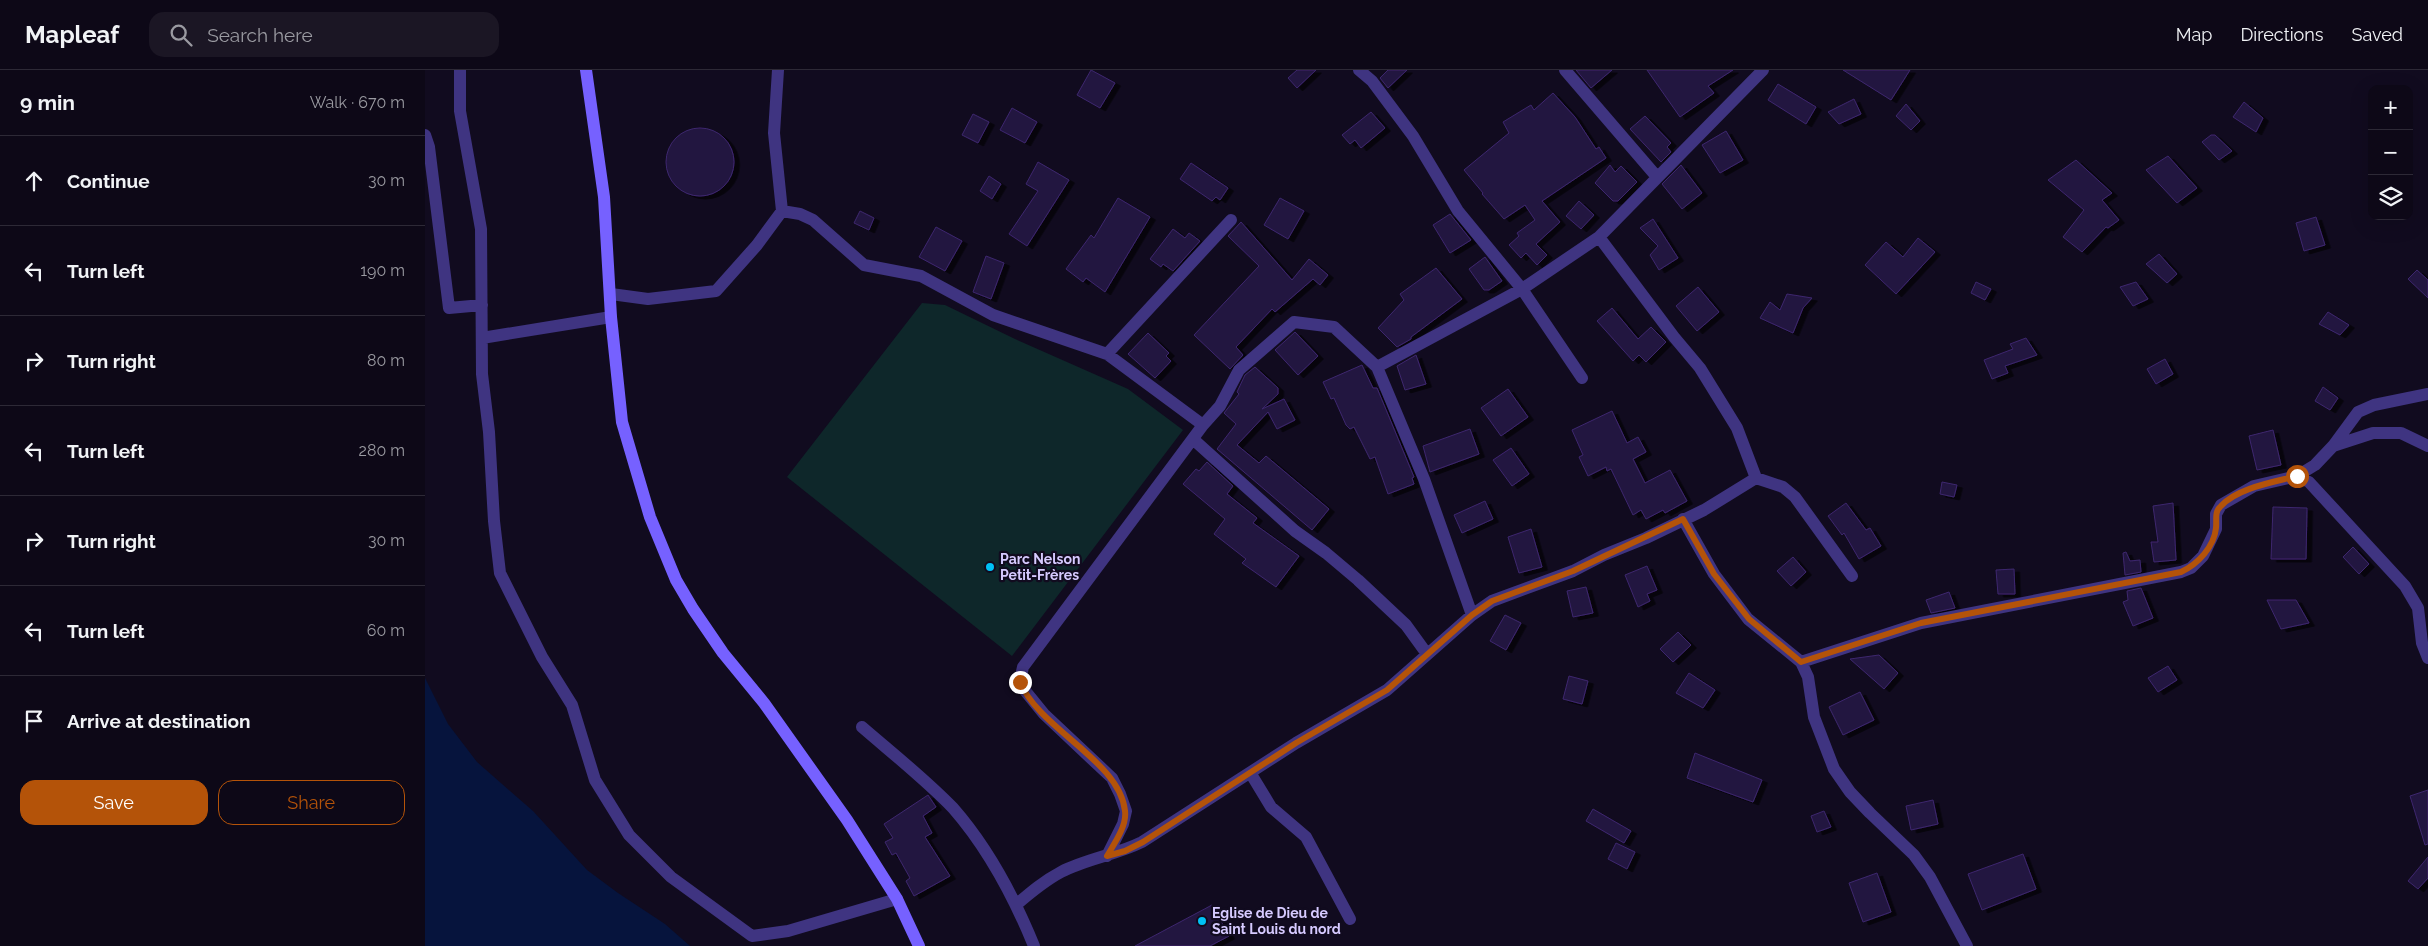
<!DOCTYPE html>
<html lang="en">
<head>
<meta charset="utf-8">
<style>
	body { margin:0; font-family:Raleway,sans-serif; background:#1b1624; color:#f1f3f6 }
	.controls { position:absolute; right:15px; top:15px; display:grid; overflow:hidden; border-radius:10px; box-shadow:0 5px 20px #0002 }
	.controls button { width:45px; height:45px; display:grid; place-items:center; padding:0; border:0; border-bottom:1px solid #2d2936; background:#0d0817; color:#f1f3f6; font:25px sans-serif }
	.stop { position:absolute; width:15px; height:15px; margin:-11px; border:4px solid #b45309; border-radius:50%; background:#fff }
	.stop.end { background:#b45309; border-color:#fff; box-shadow:0 1px 5px #0008 }
	.list { margin:0; padding:0; list-style:none }
	h2 { display:flex; justify-content:space-between; align-items:center; height:65px; margin:0; padding:0 20px; font-size:21px }
	h2 small { font-size:16px; font-weight:400; color:#9a9aa1 }
	.list li { display:grid; grid-template-columns:32px 1fr auto; gap:15px; align-items:center; box-sizing:border-box; height:90px; padding:0 20px; border-top:1px solid #2d2936 }
	.list b { display:block; font-size:19px; white-space:nowrap }
	.list em { font-size:16px; font-style:normal; color:#9a9aa1 }
	.actions { display:flex; gap:10px; padding:15px 20px }
	.actions a { flex:1; padding:11px 0; border:1px solid #b45309; border-radius:15px; text-align:center; font-size:18px; color:#b45309 }
	.actions .main { background:#b45309; color:#fff }
	.icon { flex:none; width:28px; height:28px; fill:none; stroke:currentColor; stroke-width:2; stroke-linecap:round; stroke-linejoin:round }
	.map { position:relative; flex:none; width:2003px; height:876px; overflow:hidden }
	header { display:flex; align-items:center; gap:30px; box-sizing:border-box; height:70px; padding:0 25px; background:#0d0817; border-bottom:1px solid #2d2936 }
	header strong { font-size:24px }
	nav { display:flex; gap:28px; margin-inline-start:auto; font-size:18px }
	.search { width:350px; height:45px; background:#1b1624; display:flex; align-items:center; gap:12px; box-sizing:border-box; padding:0 18px; border-radius:15px; color:#9a9aa1; font-size:19px }
	main { display:flex }
	aside { flex:1; background:#0d0817 }
	.map>svg:first-child { display:block }
	.green { fill:#0e272a }
	.water { fill:#06143d }
	.building { fill:#241641; stroke:#3d276e; filter:url(#shadow) }
	.lines { fill:none; stroke-linecap:round; stroke-linejoin:round }
	.street { stroke:#3f3481; stroke-width:12 }
	.secondary { stroke:#7661ff; stroke-width:12 }
	.route { stroke:#b45309; stroke-width:6 }
	.poi-dot { fill:#00c1f5; stroke:#110b1f; stroke-width:2 }
	.labels { text-anchor:middle; dominant-baseline:central; stroke-width:4.5; stroke-linejoin:round; paint-order:stroke }
	.poi-label { font-size:14px; font-weight:bold; fill:#d6caff; stroke:#110b1f; text-anchor:start }
</style>
</head>
<body>
<header>
<strong>Mapleaf</strong>
<div class="search"><svg class="icon" aria-label="search" viewBox="0 0 24 24"><circle cx="10" cy="10" r="6"/><path d="M15 15l6 6"/></svg>Search here</div>
<nav><a>Map</a><a>Directions</a><a>Saved</a></nav>
</header>
<main>
<aside>
<h2>9 min<small>Walk · 670 m</small></h2>
<ul class="list">
<li><svg class="icon" aria-label="ahead" viewBox="0 0 24 24"><path d="M12 20V5M6 11l6-6 6 6"/></svg><div><b>Continue</b></div><em>30 m</em></li>
<li><svg class="icon" aria-label="left" viewBox="0 0 24 24"><path d="M17 20v-9H6M10 6l-5 5 5 5"/></svg><div><b>Turn left</b></div><em>190 m</em></li>
<li><svg class="icon" aria-label="right" viewBox="0 0 24 24"><path d="M7 20v-9h11M14 6l5 5-5 5"/></svg><div><b>Turn right</b></div><em>80 m</em></li>
<li><svg class="icon" aria-label="left" viewBox="0 0 24 24"><path d="M17 20v-9H6M10 6l-5 5 5 5"/></svg><div><b>Turn left</b></div><em>280 m</em></li>
<li><svg class="icon" aria-label="right" viewBox="0 0 24 24"><path d="M7 20v-9h11M14 6l5 5-5 5"/></svg><div><b>Turn right</b></div><em>30 m</em></li>
<li><svg class="icon" aria-label="left" viewBox="0 0 24 24"><path d="M17 20v-9H6M10 6l-5 5 5 5"/></svg><div><b>Turn left</b></div><em>60 m</em></li>
<li><svg class="icon" aria-label="arrive" viewBox="0 0 24 24"><path d="M6 21V4h12l-3 4 3 4H6"/></svg><div><b>Arrive at destination</b></div></li>
</ul>
<div class="actions"><a class="main">Save</a><a>Share</a></div>
</aside>
<div class="map">
<svg width="2003" height="876" viewBox="0 0 2003 876">
	<defs>
		<filter id="shadow"><feDropShadow dx="5.5" dy="3" stdDeviation="0" flood-color="#0009"/></filter>
	</defs>
	<rect width="100%" height="100%" fill="#110b1f"/>
	<path class="green" d="M497 233 520 235 590 269 703 319 758 360 587 586 362 407Z"/>
	<path class="water" d="M0 608 23 654 52 692 108 741 162 800 193 823 240 854 265 876H0Z"/>
	<path class="building" d="M666 0 690 13 675 38 652 25Z
		M872 0H891L872 18 863 8Z
		M963 0H982L963 18 955 8Z
		M1151 0H1187L1166 18Z
		M1222 0H1308L1283 16 1289 23 1255 47Z
		M1418 0H1485L1466 30Z
		M1353 14 1391 37 1381 54 1343 30Z
		M1128 23 1150 47 1171 79 1174 77 1181 88 1117 131 1135 152 1111 174 1122 185 1112 195 1101 183 1096 188 1084 175 1094 166 1092 163 1110 150 1100 135 1079 149 1057 124 1058 123 1039 100 1084 63 1078 52 1106 35 1109 40Z
		M1429 29 1436 44 1414 54 1403 42Z
		M1819 32 1838 48 1831 62 1808 47Z
		M1481 34 1495 51 1486 60 1471 46Z
		M587 38 612 52 600 73 575 60Z
		M946 42 960 58 936 78 930 70 925 74 917 65Z
		M548 44 564 52 553 73 537 65Z
		M1220 46 1246 73 1242 77 1246 82 1236 92 1205 59Z
		M241 92a34 34 0 1 1 68 0a34 34 0 1 1-68 0Z
		M1301 61 1318 90 1295 103 1277 75Z
		M1786 65H1790L1807 81 1794 90 1777 72Z
		M1743 86 1772 118 1752 133 1721 100Z
		M1651 90 1687 123 1677 130 1694 150 1683 158 1681 157 1657 182 1638 167 1659 140 1623 110Z
		M613 92 644 110 602 176 584 164 613 121 601 114Z
		M766 93 803 118 795 130 791 127 787 131 755 109Z
		M1185 95 1190 102 1196 96 1212 112 1193 131H1188L1170 113Z
		M1256 95 1277 123 1257 139 1237 114Z
		M564 106 576 114 567 129 555 121Z
		M693 128 725 147 680 222 661 208 658 212 641 199 666 165 669 168Z
		M855 128 879 141 863 169 839 155Z
		M1154 131 1169 145 1156 159 1141 146Z
		M435 141 449 148 444 160 429 153Z
		M1025 144 1046 170 1025 183 1008 155Z
		M1891 147 1900 175 1879 181 1871 153Z
		M1228 149 1253 188 1234 200 1225 185 1233 176 1215 158Z
		M816 152 867 210 884 189 903 205 895 215 888 209 850 242 847 239 811 277 818 285 805 299 769 265 834 196 803 166Z
		M511 157 537 171 520 201 494 187Z
		M748 159 760 168 764 163 775 171 748 201 738 194 736 197 725 189Z
		M1493 168 1510 182 1471 224 1440 195 1461 172 1478 187Z
		M1734 184 1752 204 1742 213 1721 194Z
		M561 186 579 193 566 229 548 222Z
		M1060 187 1077 211 1064 220H1059L1044 199Z
		M1011 198 1037 229 986 267V269L972 277 953 258 979 230 975 224Z
		M1992 200 2003 210V228L1983 209Z
		M1551 212 1566 219 1560 230 1546 223Z
		M1711 212 1723 229 1708 236 1695 217Z
		M1273 217 1294 242 1272 261 1251 236Z
		M1362 224 1387 228 1378 238 1368 263 1335 248 1345 232 1355 240Z
		M1187 238 1213 269 1226 257 1241 272 1221 292 1214 285 1208 291 1172 251Z
		M1903 242 1924 255 1915 265 1894 254Z
		M870 262 893 286 873 305 850 280Z
		M723 263 744 283 741 286 746 291 730 308 703 284Z
		M1601 268 1612 285 1580 296 1583 303 1567 309 1559 290 1588 279 1585 274Z
		M991 285 1001 314 980 320 972 296Z
		M1740 289 1748 304 1731 314 1722 299Z
		M937 295 948 318H952L989 407 987 408 989 414 963 424 950 387 945 389 929 357 925 359 921 355 909 328 906 329 898 312Z
		M830 297 853 318V324L837 339 859 329 870 350 852 359 843 342 812 375 834 393 841 386 904 439 887 460 792 379 811 354 799 343 814 324 812 322 820 305Z
		M1898 317 1913 328 1905 340 1890 331Z
		M1083 319 1103 347 1076 366 1056 338Z
		M1187 341 1202 373 1213 367 1221 382 1208 389 1220 413 1245 400 1262 431 1240 443 1238 440 1221 449 1216 440 1208 445 1186 399 1182 401 1181 397 1163 406 1154 387 1158 385 1147 360Z
		M1045 359 1054 384 1005 402 998 376Z
		M1848 360 1856 395 1832 400 1824 366Z
		M1086 378 1104 404 1087 416 1068 390Z
		M782 392 808 416 802 424 832 448 828 453 874 486 851 517 817 493 821 489 789 464 800 449 758 414 771 399 774 401Z
		M1517 412 1532 415 1529 427 1515 424Z
		M1060 431 1068 449 1037 463 1029 445Z
		M1421 433 1441 460 1445 458 1456 476 1434 489 1419 463 1417 465 1403 446Z
		M1748 433 1751 490 1729 492 1726 472H1733L1728 436Z
		M1848 437 1882 438 1881 489H1846Z
		M1106 459 1117 497 1094 503 1083 467Z
		M1928 477 1944 494 1934 504 1918 487Z
		M1701 482 1705 491 1715 490 1716 502 1700 505 1698 483Z
		M1368 487 1381 502 1366 516 1352 501Z
		M1222 496 1232 520 1222 524 1225 531 1213 537 1200 505Z
		M1589 499 1590 524H1573L1571 500Z
		M1161 517 1168 543 1148 547 1142 521Z
		M1716 518 1728 548 1708 556 1698 532 1703 530 1702 521Z
		M1524 522 1530 538 1506 543 1501 530Z
		M1842 530H1871L1884 553 1856 559Z
		M1080 545 1096 553 1081 580 1065 571Z
		M1253 562 1266 575 1248 592 1235 579Z
		M1454 585 1473 603 1459 619 1425 589Z
		M1743 596 1752 610 1733 622 1723 608Z
		M1264 603 1290 620 1278 638 1251 623Z
		M1144 606 1163 611 1157 634 1138 629Z
		M1435 622 1449 650 1418 665 1404 637Z
		M1270 683 1337 710 1328 732 1262 708Z
		M2003 720V774L2000 775 1985 726Z
		M503 725 511 737 498 746 507 763 500 767 525 806 489 826 481 811 485 808 471 783 467 785 460 772 468 768 459 754Z
		M1508 730 1513 754 1486 760 1481 736Z
		M1168 739 1206 761 1199 773 1161 751Z
		M1399 741 1406 757 1392 762 1386 746Z
		M1191 773 1210 782 1202 799 1183 789Z
		M1598 784 1611 819 1557 840 1543 804Z
		M2003 787V808L1993 819 1983 811Z
		M1452 803 1466 842 1438 852 1424 813Z
		M787 835 804 866 785 876H710Z"/>
	<g class="lines">
		<path class="street" d="M35 0V41L56 159 57 304 64 362 69 451 75 503 117 587 147 635 170 710 204 765 246 807 327 866 363 861 472 829
			M934 0 947 11 988 66 1033 141 1097 219 1157 308
			M1140 0 1232 107
			M0 65 4 77 24 238 57 235
			M357 141 375 144 388 150 439 195 496 206 568 245 682 284 778 355 795 336 814 300 869 252 909 257 952 297 1097 219 1174 167 1338 0
			M1174 167 1249 267 1275 298 1312 358 1331 408
			M186 224 223 229 291 221 332 175 357 141 349 63 353 0
			M57 268 186 247
			M682 284 806 150
			M952 297 999 409 1047 545
			M769 370 870 461 901 483 933 510 981 555 1002 584
			M1908 376 1948 363H1976L2003 376
			M1872 406 1884 412 1980 516 1993 538 1997 573 2003 588
			M1258 449 1289 504 1323 549 1376 592 1383 607 1389 647 1409 699 1425 722 1445 743 1489 785 1505 807 1542 876
			M1376 592 1496 553 1756 502 1766 498 1778 486 1791 459V444L1796 435 1829 416 1872 406 1890 395 1908 376 1933 342 1949 335 2003 324
			M437 657C467 683 500 709 528 738 563 778 589 827 609 876
			M826 704 846 737 881 767 925 849
			M682 786 698 754 701 741 695 724 687 708 619 644 597 617 596 606 598 597 778 355
			M591 835C606 822 619 811 636 802 661 789 691 785 717 772L871 673 962 620 1047 545 1067 531 1148 501 1179 485 1221 468 1279 440 1331 408 1358 417 1370 427 1427 506"/>
		<path class="secondary" d="M161 0 179 127 186 247 197 352 225 447 251 510 268 539 298 583 339 633 422 750 472 829 494 876"/>
	</g>
	<g class="lines">
		<path class="route" d="M595 612C614 659 695 691 700 741 702 756 689 774 682 786L700 781 718 772 871 673 962 620 1047 545 1067 531 1148 501 1258 449 1289 504 1324 549 1376 592 1496 553 1756 502C1773 494 1789 477 1791 458 1792 449 1789 442 1796 436 1812 418 1849 412 1872 406"/>
	</g>
	<g class="poi-dot">
		<circle cx="565" cy="497" r="5"/>
		<circle cx="777" cy="851" r="5"/>
	</g>
	<g class="labels">
		<g class="poi-label">
			<text x="575" y="489">Parc Nelson<tspan x="575" dy="16">Petit-Frères</tspan></text>
			<text x="787" y="843">Eglise de Dieu de<tspan x="787" dy="16">Saint Louis du nord</tspan></text>
		</g>
	</g>
</svg>
<div class="controls">
<button>+</button>
<button>−</button>
<button><svg class="icon" aria-label="layers" viewBox="0 0 24 24"><path d="M12 4l9 5-9 5-9-5zM3 14l9 5 9-5"/></svg></button>
</div>
<div class="stop" style="left:1872px;top:406px"></div>
<div class="stop end" style="left:595px;top:612px"></div>
</div>
</main>
</body>
</html>
